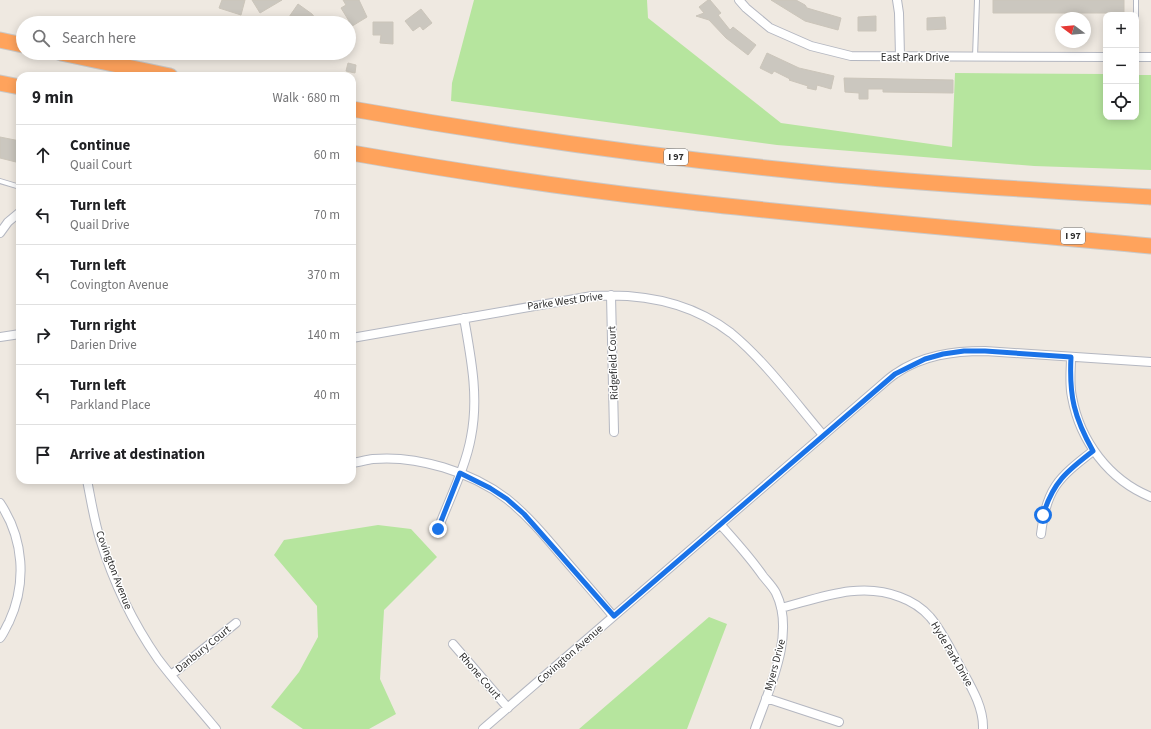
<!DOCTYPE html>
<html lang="en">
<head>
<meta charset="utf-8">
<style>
	body { margin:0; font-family:"Source Sans 3",sans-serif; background:#f2f2f2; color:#202124 }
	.controls { position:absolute; right:12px; top:12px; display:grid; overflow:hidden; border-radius:8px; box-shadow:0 2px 10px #0003 }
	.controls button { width:36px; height:36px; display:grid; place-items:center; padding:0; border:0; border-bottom:1px solid #e0e0e0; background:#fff; color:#202124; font:20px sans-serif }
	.compass { position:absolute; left:1055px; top:12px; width:36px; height:36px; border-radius:50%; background:#fff; box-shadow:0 2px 10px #0003; rotate:286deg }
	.stop { position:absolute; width:12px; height:12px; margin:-9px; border:3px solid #1a73e8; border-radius:50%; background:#fff }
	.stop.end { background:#1a73e8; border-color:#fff; box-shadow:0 1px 4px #0008 }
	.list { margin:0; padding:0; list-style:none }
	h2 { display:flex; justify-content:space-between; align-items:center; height:52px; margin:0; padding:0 16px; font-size:17px }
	h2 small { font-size:13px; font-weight:400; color:#757577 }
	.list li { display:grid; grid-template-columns:26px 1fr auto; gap:12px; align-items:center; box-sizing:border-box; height:60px; padding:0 16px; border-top:1px solid #e0e0e0 }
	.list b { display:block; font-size:15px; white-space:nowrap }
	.list p { margin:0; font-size:13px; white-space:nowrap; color:#757577 }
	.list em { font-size:13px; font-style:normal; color:#757577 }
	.icon { flex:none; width:22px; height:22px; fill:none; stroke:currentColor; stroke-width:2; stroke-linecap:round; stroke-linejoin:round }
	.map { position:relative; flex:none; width:1151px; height:729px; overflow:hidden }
	.search { position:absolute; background:#fff; box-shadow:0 2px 10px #0003; left:16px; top:16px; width:340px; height:44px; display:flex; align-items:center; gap:10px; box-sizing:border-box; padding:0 14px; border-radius:22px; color:#757577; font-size:15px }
	.panel { position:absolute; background:#fff; box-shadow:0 2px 10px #0003; left:16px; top:72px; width:340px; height:412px; border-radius:12px }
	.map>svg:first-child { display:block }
	.green { fill:#b6e59e }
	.building { fill:#cbc7bf; stroke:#cbc5ba }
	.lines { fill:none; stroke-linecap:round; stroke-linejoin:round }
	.lane-casing { stroke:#b4b7c1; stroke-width:6 }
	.street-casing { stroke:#b4b7c1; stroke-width:10 }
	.highway-casing { stroke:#c9c9c9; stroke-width:17 }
	.lane { stroke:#fff; stroke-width:4 }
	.street { stroke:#fff; stroke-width:8 }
	.highway { stroke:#ffa35c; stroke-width:15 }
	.route { stroke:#1a73e8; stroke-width:5 }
	.labels { text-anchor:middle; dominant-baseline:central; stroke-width:3; stroke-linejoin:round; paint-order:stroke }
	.shield { fill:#fff; stroke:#6d6d6d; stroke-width:1 }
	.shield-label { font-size:10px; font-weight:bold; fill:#2e2e2e }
	.street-label { font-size:11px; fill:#2e2e2e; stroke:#fff }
</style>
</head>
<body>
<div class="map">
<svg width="1151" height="729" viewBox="0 0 1151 729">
	<rect width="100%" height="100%" fill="#efe9e1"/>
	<path class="green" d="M474 0H647L648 18 781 123 952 147 955 73 1106 74V117H1136V75H1151V170L1034 166 777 145 451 101 452 83Z
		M378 525 411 529 437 557 384 610 380 679 396 714 369 729H303L271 707 299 672 318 637 317 606 274 555 284 540Z
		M709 617 727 624 687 729H579Z"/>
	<path class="building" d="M222 0H245L241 15 219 8Z
		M252 0H282L260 13Z
		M343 0H359L367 17 349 28V21L341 8 346 5Z
		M708 0H710L721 13 718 15 730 30 733 27 756 45 748 55 726 38 709 20 696 16 704 13 699 7Z
		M771 0H796L805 5 807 8 841 18 838 30 805 21Z
		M993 0H1124V13H993Z
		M298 4 312 14 319 23H298L289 17Z
		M421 9 432 23 423 30 420 26 413 31 405 21Z
		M876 16V31H858V17Z
		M945 17 946 29 927 30V18Z
		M373 22H393V44L380 43 381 35H373Z
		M767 53 799 68 834 76 831 89 817 85 816 90 807 88 808 86 789 80 790 79 774 71 772 74 760 68Z
		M348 63 356 65 355 73 346 71Z
		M844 78 953 80V93L883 92V89H868V99H859V93L845 92Z
		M0 137 20 141V163L0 158Z"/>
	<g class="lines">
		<defs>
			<path id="lane" d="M1136 0V21
				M975 57 977 0
				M0 181 20 187"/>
			<path id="street" d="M739 0 746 8 770 28 811 46 851 56 1106 57
				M897 0 899 13 900 57
				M1136 57H1151
				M0 233 8 222 20 212
				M611 295 614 432
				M0 337 20 334
				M352 338 592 296C642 293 691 302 731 333 764 360 795 402 823 435
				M1071 357C1071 370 1069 384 1072 397 1080 441 1109 480 1151 497
				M352 463C359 462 366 460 373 459 417 455 472 472 507 499 527 515 544 535 560 554 578 575 596 595 613 616
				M87 480C91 500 94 520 100 539 113 581 133 623 158 659 176 683 197 706 216 729
				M0 503C24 539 27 583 9 622 6 627 4 633 0 638
				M720 524C735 541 750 557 763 576 767 581 773 587 776 593 796 634 769 689 755 729
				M438 529C449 500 466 466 471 437 479 397 471 358 464 318
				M1041 534C1046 489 1058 478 1093 451
				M781 608C820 598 860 581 900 597 911 601 922 608 930 617 941 630 949 646 957 661 968 682 984 705 983 729
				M453 644 508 708
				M171 675 236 623
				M766 698 839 722
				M483 729 878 388C884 383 889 378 895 374 922 355 954 351 985 351L1151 362"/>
			<path id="highway" d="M0 40 23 45
				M61 53 170 76
				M0 83 20 87
				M352 109C499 135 648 156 796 171 914 183 1033 190 1151 197
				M352 153C455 171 560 187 664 199 826 218 989 231 1151 246"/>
		</defs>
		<use href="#lane" class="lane-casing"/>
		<use href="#street" class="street-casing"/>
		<use href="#highway" class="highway-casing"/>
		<use href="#lane" class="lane"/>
		<use href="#street" class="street"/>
		<use href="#highway" class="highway"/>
	</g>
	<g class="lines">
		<path class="route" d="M438 529 460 473 490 488 507 499 524 514 614 616 895 374 925 359 943 354 964 351H985L1071 357C1069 396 1074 417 1093 451 1067 471 1053 482 1043 515"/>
	</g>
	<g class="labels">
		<g class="shield">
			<rect x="664" y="149" width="24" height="16" rx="3"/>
			<rect x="1061" y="228" width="24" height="16" rx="3"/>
		</g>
		<g class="shield-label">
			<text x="676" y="157">I 97</text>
			<text x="1073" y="236">I 97</text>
		</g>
		<g class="street-label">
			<text x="915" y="57">East Park Drive</text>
			<text transform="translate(565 301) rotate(-8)">Parke West Drive</text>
			<text transform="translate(613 363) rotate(-92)">Ridgefield Court</text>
			<text transform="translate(114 570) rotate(69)">Covington Avenue</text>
			<text transform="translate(203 649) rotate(-39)">Danbury Court</text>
			<text transform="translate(570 654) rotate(-41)">Covington Avenue</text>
			<text transform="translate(952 654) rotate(60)">Hyde Park Drive</text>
			<text transform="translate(775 665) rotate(-75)">Myers Drive</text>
			<text transform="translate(480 676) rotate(49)">Rhone Court</text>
		</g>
	</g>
</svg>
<div class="controls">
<button>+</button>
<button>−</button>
<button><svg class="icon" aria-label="locate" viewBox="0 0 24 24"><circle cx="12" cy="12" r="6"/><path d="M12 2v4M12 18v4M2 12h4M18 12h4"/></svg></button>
</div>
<svg class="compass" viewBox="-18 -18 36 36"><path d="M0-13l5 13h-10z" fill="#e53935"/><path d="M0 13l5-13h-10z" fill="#757577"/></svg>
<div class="stop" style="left:1043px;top:515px"></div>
<div class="stop end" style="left:438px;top:529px"></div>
<div class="search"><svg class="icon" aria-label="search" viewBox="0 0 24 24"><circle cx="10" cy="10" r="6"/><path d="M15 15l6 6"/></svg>Search here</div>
<section class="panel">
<h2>9 min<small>Walk · 680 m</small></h2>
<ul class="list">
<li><svg class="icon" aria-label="ahead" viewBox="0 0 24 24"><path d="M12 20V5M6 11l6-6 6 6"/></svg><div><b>Continue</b><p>Quail Court</p></div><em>60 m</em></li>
<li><svg class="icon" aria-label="left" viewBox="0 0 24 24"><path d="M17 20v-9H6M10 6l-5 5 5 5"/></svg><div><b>Turn left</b><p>Quail Drive</p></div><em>70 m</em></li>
<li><svg class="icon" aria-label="left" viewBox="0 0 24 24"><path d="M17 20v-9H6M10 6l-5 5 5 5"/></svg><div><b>Turn left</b><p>Covington Avenue</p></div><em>370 m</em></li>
<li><svg class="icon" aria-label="right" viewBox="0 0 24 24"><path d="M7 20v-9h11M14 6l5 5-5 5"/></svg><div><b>Turn right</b><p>Darien Drive</p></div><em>140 m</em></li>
<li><svg class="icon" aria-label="left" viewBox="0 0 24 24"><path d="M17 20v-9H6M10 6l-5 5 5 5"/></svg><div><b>Turn left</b><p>Parkland Place</p></div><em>40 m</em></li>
<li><svg class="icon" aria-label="arrive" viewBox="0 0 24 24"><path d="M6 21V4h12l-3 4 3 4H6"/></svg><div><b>Arrive at destination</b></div></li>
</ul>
</section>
</div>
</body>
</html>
